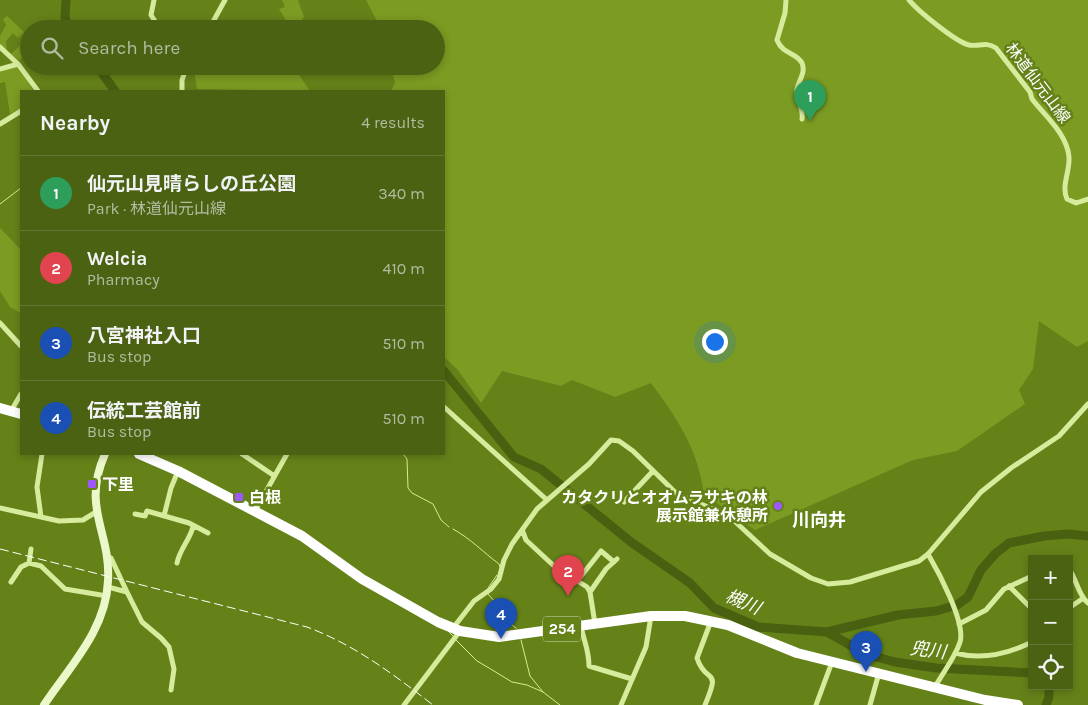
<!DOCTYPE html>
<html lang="en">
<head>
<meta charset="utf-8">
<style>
	body { margin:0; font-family:Karla,"Noto Sans JP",sans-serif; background:#53681c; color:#f1f3f6 }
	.controls { position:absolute; right:15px; bottom:15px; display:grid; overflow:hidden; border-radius:0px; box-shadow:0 2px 8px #0003 }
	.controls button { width:45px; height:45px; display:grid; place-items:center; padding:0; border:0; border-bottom:1px solid #637633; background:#4c6213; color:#f1f3f6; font:25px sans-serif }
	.you { position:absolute; left:714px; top:341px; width:18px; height:18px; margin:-12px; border:4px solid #fff; border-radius:50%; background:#1a73e8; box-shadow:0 0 0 8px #1a73e833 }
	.badge { display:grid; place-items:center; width:32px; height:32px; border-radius:50%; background:#ccadfa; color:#fff; font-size:16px; font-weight:700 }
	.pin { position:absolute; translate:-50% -41px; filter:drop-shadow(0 1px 2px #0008) }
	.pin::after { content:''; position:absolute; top:26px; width:18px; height:15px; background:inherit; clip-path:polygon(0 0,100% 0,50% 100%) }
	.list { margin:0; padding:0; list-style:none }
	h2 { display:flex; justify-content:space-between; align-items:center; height:65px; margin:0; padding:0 20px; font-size:21px }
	h2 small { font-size:16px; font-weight:400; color:#b2bca0 }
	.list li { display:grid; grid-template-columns:32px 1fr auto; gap:15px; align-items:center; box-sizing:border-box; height:75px; padding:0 20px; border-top:1px solid #637633 }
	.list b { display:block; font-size:19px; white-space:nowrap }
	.list p { margin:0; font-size:16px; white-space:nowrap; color:#b2bca0 }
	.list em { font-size:16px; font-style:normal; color:#b2bca0 }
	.icon { flex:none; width:28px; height:28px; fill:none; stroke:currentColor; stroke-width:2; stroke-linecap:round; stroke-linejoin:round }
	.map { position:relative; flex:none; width:1088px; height:705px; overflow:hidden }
	.search { position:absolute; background:#4c6213; box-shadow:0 2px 8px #0003; left:20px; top:20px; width:425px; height:55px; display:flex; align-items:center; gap:12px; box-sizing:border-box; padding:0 18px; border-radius:28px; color:#b2bca0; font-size:19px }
	.panel { position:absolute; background:#4c6213; box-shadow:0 2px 8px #0003; left:20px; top:90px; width:425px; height:365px; border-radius:0px }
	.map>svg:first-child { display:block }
	.green { fill:#7b9b22 }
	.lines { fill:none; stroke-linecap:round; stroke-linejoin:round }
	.stream { stroke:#d6ed90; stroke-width:1 }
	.river { stroke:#496010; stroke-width:9 }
	.street { stroke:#d7eb9d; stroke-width:5 }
	.secondary { stroke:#ebf8c9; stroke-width:8 }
	.highway { stroke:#fff; stroke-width:10 }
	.rail { stroke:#fff; stroke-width:1; stroke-dasharray:9 4; stroke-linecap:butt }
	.poi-dot { fill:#9e58fe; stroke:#658219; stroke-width:2 }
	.labels { text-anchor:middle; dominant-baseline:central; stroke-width:5; stroke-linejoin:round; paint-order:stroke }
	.shield { fill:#658219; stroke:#d1daba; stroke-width:1 }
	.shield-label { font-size:15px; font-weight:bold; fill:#fff }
	.street-label { font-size:16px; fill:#fff; stroke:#658219 }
	.poi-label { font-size:16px; font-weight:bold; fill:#fff; stroke:#658219; text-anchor:start }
	.neighbourhood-label { font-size:18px; font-weight:bold; fill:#fff; stroke:#658219 }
	.water-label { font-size:18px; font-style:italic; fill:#fff; stroke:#658219 }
</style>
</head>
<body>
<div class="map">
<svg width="1088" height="705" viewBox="0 0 1088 705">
	<rect width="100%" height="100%" fill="#658219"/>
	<path class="green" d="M282 0H298L304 17 298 24 294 20H286L279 9 285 7Z
		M366 0H1088V341L1077 347 1039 321 1033 369 1019 390 1025 404 957 451 913 460 755 530 704 494C698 449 677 418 651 383L615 397 572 380 561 386 502 371 481 403 458 370 444 357V91H391L395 83 393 74 373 66H436V29H381Z
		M7 16 24 32 18 38 13 33 6 41 7 50 0 44V36L6 25 3 19Z
		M29 37V54L19 60 11 54Z
		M17 66 34 91H21V108L10 114 5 82 0 83V72Z
		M196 66H226L238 72 247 66H293L310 91 197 89 194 70Z
		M0 228 21 250V313L10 307 0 291Z"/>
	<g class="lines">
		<path class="stream" d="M0 204 21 188
			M403 454 407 459 408 488 412 493 433 504 441 520 449 527
			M453 529C471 539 483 552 499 564L500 567
			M488 588 497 575
			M488 594 497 604V614L516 628
			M448 631 454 637
			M456 640 477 661 489 668 512 682 527 685 543 692
			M521 640 530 676 543 692 560 705"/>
		<path class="river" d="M66 0 65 17 69 29
			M97 66 115 91
			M444 371 514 457 541 469 631 542 690 583 714 608 758 627 827 632 898 615 936 611 957 605 968 597 981 570 995 554 1009 543 1044 536 1068 534 1088 536
			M827 632 866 654 895 662 936 668 1032 673
			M1046 705 1049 697V686"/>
		<path class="street" d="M154 0 151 15 160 29
			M786 0 785 13 777 40C783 55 796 52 802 63 806 72 799 80 797 89 796 99 804 109 802 119
			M909 0C918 11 956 42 969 45 980 47 985 41 996 48L1030 92 1032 99C1046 117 1067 134 1069 157 1070 172 1061 186 1067 199L1076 203 1088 199
			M209 29 225 0
			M0 47 18 64 38 91
			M0 69 18 64
			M182 91V80L187 66
			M0 124 21 111
			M0 323 21 346
			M444 407 547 500
			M11 411 21 394
			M242 454 273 475
			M624 502 653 471
			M0 508 59 521 83 520 96 512
			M255 511 287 454
			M135 514 145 516 147 511 189 523 208 533
			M164 516 171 488 178 471
			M41 517 37 487 42 454
			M523 532 526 540 554 566 587 587 590 592 595 624
			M928 554C938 571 966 623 960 642 955 658 943 672 935 687
			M106 556 111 558 127 592
			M29 563 41 566 65 589 107 596
			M177 563C180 549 189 541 193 527
			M1069 569C1077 580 1078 595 1088 603
			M578 580 601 551 614 562
			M11 582 21 567 29 563 31 549
			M1009 586 1032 609
			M108 587 127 592 142 622 161 638 169 647 174 669 171 690
			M590 592 606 569 617 559
			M1069 608 1082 599
			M959 624 986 610 1004 589 1032 576
			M581 626C584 642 589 650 589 666L632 679
			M453 628 474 601 491 589 499 579 504 560 512 544 537 509 589 464 611 440 619 441 633 451 677 494 729 516 770 554 811 578 828 584 850 582 919 561 928 554 981 492 1011 468 1059 436 1088 404
			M955 653C981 660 1008 654 1032 642
			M404 705 460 631
			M621 705 646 647 651 616
			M705 705C722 665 706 686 697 658L711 621
			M816 705 832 662
			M870 705 879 673"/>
		<path class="secondary" d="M44 705C70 666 106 630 108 581 111 531 81 509 105 454"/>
		<path class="highway" d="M0 408 21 414
			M139 454 178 471 302 536 362 579 438 622 460 631 499 637 651 616H685L728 625 797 653 985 700 1018 705"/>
		<path class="rail" d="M0 549 307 627C355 645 393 674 433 705"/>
	</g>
	<g class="poi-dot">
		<rect x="87" y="479" width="10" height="10" rx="2.5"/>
		<rect x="234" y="492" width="10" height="10" rx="2.5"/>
		<circle cx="778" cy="506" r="5"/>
	</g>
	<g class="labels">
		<rect class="shield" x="543" y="616.5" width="38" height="25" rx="4"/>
		<g class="shield-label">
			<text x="562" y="629">254</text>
		</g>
		<g class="street-label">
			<text transform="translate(1038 83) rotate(53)">林道仙元山線</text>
		</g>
		<g class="poi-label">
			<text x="102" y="484">下里</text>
			<text x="249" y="497">白根</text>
			<text x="768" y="497" text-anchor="end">カタクリとオオムラサキの林<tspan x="768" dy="18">展示館兼休憩所</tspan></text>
		</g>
		<g class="neighbourhood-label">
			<text x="819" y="520">川向井</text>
		</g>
		<g class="water-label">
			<text transform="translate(743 602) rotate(23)">槻川</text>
			<text transform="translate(928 650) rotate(7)">兜川</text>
		</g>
	</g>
</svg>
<div class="controls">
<button>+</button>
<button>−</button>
<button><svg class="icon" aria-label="locate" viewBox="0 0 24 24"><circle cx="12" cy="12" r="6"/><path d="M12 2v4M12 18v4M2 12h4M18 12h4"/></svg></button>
</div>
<div class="you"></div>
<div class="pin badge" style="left:810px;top:121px;background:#2e9e5b">1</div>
<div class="pin badge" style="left:568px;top:596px;background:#e0444e">2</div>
<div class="pin badge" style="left:866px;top:672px;background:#1a4fb4">3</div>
<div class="pin badge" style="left:501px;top:639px;background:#1a4fb4">4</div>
<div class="search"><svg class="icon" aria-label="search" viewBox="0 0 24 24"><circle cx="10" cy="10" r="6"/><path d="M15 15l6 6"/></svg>Search here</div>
<section class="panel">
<h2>Nearby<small>4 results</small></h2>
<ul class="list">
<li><span class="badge" style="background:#2e9e5b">1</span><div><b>仙元山見晴らしの丘公園</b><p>Park · 林道仙元山線</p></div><em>340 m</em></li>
<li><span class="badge" style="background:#e0444e">2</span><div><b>Welcia</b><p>Pharmacy</p></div><em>410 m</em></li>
<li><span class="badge" style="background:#1a4fb4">3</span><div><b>八宮神社入口</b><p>Bus stop</p></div><em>510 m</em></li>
<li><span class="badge" style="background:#1a4fb4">4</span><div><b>伝統工芸館前</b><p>Bus stop</p></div><em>510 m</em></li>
</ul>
</section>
</div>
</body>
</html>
